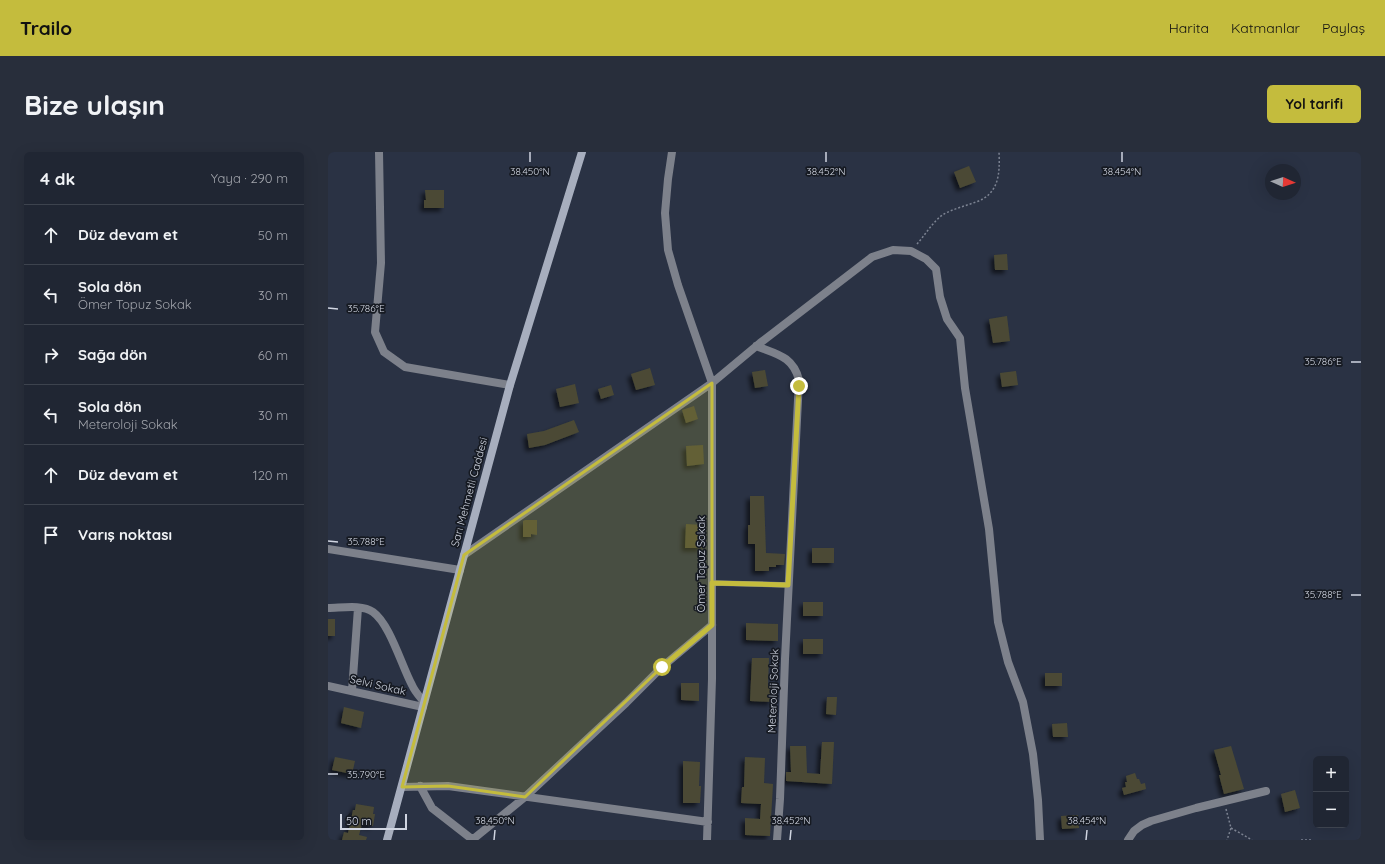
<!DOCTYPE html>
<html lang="tr">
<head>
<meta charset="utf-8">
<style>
	body { margin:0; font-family:Quicksand,sans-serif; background:#282e3b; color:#f1f3f6 }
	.controls { position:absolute; right:12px; bottom:12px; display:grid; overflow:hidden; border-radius:6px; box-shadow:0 4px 16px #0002 }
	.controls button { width:36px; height:36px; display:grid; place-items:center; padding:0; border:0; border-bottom:1px solid #3d434e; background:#202633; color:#f1f3f6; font:20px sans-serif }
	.compass { position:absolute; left:937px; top:12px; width:36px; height:36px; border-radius:50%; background:#202633; box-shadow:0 4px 16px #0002; rotate:93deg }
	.scale { position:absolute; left:12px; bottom:10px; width:67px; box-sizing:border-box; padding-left:4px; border:2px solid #d0d5e1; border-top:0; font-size:11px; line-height:14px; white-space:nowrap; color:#d0d5e1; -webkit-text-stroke:3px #161a22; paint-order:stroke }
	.stop { position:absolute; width:12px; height:12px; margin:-9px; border:3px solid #c4bc3d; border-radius:50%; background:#fff }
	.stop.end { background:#c4bc3d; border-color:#fff; box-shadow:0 1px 4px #0008 }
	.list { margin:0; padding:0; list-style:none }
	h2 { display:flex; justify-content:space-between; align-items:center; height:52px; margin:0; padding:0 16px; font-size:17px }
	h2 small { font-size:13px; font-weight:400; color:#a2a5ac }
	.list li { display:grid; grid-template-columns:26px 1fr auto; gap:12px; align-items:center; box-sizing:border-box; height:60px; padding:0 16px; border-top:1px solid #3d434e }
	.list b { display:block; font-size:15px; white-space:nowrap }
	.list p { margin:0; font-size:13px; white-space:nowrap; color:#a2a5ac }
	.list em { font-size:13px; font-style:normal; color:#a2a5ac }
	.icon { flex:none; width:22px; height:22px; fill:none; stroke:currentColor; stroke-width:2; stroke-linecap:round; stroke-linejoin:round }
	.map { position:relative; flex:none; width:1033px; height:688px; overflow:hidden; border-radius:6px }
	header { display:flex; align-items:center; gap:24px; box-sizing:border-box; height:56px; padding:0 20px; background:#c4bc3d; color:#111 }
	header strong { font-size:19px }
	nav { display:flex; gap:22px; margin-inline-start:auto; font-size:14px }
	.intro { display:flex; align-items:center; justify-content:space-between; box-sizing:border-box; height:96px; padding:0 24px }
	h1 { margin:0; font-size:28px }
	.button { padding:10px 18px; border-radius:6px; background:#c4bc3d; color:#111; font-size:14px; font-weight:700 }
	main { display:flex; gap:24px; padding:0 24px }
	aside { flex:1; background:#202633; border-radius:6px; box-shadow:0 4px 16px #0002 }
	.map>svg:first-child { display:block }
	.building { fill:#4b4a34; filter:url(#shadow) }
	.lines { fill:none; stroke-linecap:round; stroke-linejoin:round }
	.path { stroke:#7c8392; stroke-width:1.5; stroke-dasharray:2 2; stroke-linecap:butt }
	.lane { stroke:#7d818b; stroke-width:5.5 }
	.street { stroke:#7d818b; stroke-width:8 }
	.secondary { stroke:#a7aebe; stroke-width:8 }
	.route { stroke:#c4bc3d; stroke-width:5 }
	.marked { fill:#c4bc3d; fill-opacity:0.2; stroke:#c4bc3d; stroke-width:3; stroke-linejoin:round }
	.ticks { fill:none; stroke:#d0d5e1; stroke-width:1.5 }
	.labels { text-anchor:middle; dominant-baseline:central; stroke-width:3.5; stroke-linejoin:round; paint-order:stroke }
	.street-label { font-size:11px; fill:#d0d5e1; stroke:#161a22 }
	.ticks-label { font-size:10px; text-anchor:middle; fill:#d0d5e1; stroke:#161a22; stroke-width:3.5; stroke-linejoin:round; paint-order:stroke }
</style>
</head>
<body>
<header>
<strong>Trailo</strong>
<nav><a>Harita</a><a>Katmanlar</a><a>Paylaş</a></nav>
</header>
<div class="intro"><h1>Bize ulaşın</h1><a class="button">Yol tarifi</a></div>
<main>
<aside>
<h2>4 dk<small>Yaya · 290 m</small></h2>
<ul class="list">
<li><svg class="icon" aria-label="ahead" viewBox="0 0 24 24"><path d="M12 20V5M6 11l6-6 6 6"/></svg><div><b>Düz devam et</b></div><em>50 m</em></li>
<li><svg class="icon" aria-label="left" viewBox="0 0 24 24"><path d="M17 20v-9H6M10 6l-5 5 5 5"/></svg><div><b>Sola dön</b><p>Ömer Topuz Sokak</p></div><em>30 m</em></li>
<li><svg class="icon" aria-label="right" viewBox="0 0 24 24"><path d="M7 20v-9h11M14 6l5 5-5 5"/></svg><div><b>Sağa dön</b></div><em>60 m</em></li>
<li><svg class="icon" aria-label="left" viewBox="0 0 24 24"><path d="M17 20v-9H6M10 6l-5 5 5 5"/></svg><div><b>Sola dön</b><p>Meteroloji Sokak</p></div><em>30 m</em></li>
<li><svg class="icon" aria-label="ahead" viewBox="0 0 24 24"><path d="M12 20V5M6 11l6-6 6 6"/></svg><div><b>Düz devam et</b></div><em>120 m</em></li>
<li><svg class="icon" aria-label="arrive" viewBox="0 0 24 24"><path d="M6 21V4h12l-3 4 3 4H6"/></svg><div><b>Varış noktası</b></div></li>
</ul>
</aside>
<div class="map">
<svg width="1033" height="688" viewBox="0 0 1033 688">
	<defs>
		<filter id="shadow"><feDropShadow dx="-3.5" dy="3.5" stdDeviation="2" flood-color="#0009"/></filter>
	</defs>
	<rect width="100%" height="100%" fill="#2a3244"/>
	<path class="building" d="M641 14 648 30 632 36 626 20Z
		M97 38H116V56H96V48H98Z
		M679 102 680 118H667L666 103Z
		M679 164 682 189 665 191 661 167Z
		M322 216 327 233 308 238 303 222Z
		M437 218 440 234 427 236 424 220Z
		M688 219 690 233 674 235 672 221Z
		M247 232 251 251 232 255 228 237Z
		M283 233 286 243 273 247 270 237Z
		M366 254 370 267 358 271 354 258Z
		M246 268 251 280 217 293 201 296 199 282 216 279Z
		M375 293 376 312 359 314 358 294Z
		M422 344H436L438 401 457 402 456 413H448V415H441V419H427V392H420V373H422Z
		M197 368H209V383L203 382V385H195V369Z
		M358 372 375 373 374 396H357Z
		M484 396H506V411H484Z
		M475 450H495V464H475Z
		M0 467H7V484H0Z
		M418 471 450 472V489L418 488Z
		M475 487H495V502H475Z
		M424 506H441L440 534H445L444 550 422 549Z
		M717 521H734V534H717Z
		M353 531H371V549L353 548Z
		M499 545H509L508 563 498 562Z
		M16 555 36 560 33 576 13 571Z
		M739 571 740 585H725L724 572Z
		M494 590H506L504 632 458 629V620H463L462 594H478L479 621 492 622Z
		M903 594 916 637 896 642 891 623H893L886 598Z
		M7 605 27 609 24 622 4 618Z
		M417 605 437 606 436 631 445 632 442 684 417 683V666L432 667 433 652 413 651 414 635H416Z
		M355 609 372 610 371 634H373L372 651H355Z
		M807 621 809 627H811L813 632 817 631 818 637 796 643 794 636 798 635 797 630H799L798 624Z
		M967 638 972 656 957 660 953 642Z
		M28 652 46 655 45 662H47L45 674 34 672 31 683 39 685 38 688H14L16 680 20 681 25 658H27Z
		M750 663 751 676 734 677 733 664Z"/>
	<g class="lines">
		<path class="path" d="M589 92C598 82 605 69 616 62 625 57 637 54 648 50 671 42 672 22 671 0
			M898 657 903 676 899 688
			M903 676 924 688
			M973 688H983"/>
		<path class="lane" d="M384 431 461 433"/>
		<path class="street" d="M51 0 53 111 47 180 56 200 77 215 182 233
			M344 0 340 27 337 61 340 98 350 133 384 231V527L379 688
			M428 194C448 202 465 204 471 228L457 507 452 647 449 688
			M0 397 132 418
			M136 403 384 231 432 191 544 105 565 98 583 99 598 107 608 117 612 145 619 167 632 186 637 236 661 377 670 470 680 510 695 550 705 602 710 648 712 688
			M0 456C13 456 34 452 45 460 62 472 74 515 84 533 87 540 92 545 96 550
			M0 534 95 555
			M24 539 30 456
			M92 634 104 656 145 688
			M74 635 120 634 380 670
			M144 688 197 645 298 551 334 515 384 473
			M800 688 806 679 814 673 823 669 868 656 938 639"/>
		<path class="secondary" d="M59 688 182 233 254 0"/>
	</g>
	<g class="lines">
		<path class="route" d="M334 515 384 473V431L460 433 471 234"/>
	</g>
	<path class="marked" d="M384 231V473L334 515 197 645 120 634 74 635 136 403Z"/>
	<path class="ticks" d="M202 10V0M498 10V0M794 10V0M0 156 10 157M1023 210H1033M0 389 10 390M1023 443H1033M0 622H10M166 688 167 678M462 688 463 678M758 688 759 678"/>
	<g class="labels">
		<g class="street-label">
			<text transform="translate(141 340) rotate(-75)">Sarı Mehmetli Caddesi</text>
			<text transform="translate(373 412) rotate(-90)">Ömer Topuz Sokak</text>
			<text transform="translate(50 533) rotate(13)">Selvi Sokak</text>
			<text transform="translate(445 539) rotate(-88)">Meteroloji Sokak</text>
		</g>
	</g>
	<g class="ticks-label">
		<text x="202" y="23">38.450°N</text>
		<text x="498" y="23">38.452°N</text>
		<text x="794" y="23">38.454°N</text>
		<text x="38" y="160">35.786°E</text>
		<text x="995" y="213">35.786°E</text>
		<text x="38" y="393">35.788°E</text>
		<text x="995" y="446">35.788°E</text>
		<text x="38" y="626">35.790°E</text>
		<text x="167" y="672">38.450°N</text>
		<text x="463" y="672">38.452°N</text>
		<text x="759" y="672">38.454°N</text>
	</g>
</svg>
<div class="controls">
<button>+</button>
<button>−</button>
</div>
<svg class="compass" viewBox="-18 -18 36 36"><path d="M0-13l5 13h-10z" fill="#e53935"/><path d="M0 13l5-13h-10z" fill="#a2a5ac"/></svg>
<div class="scale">50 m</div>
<div class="stop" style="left:334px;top:515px"></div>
<div class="stop end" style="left:471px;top:234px"></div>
</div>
</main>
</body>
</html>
